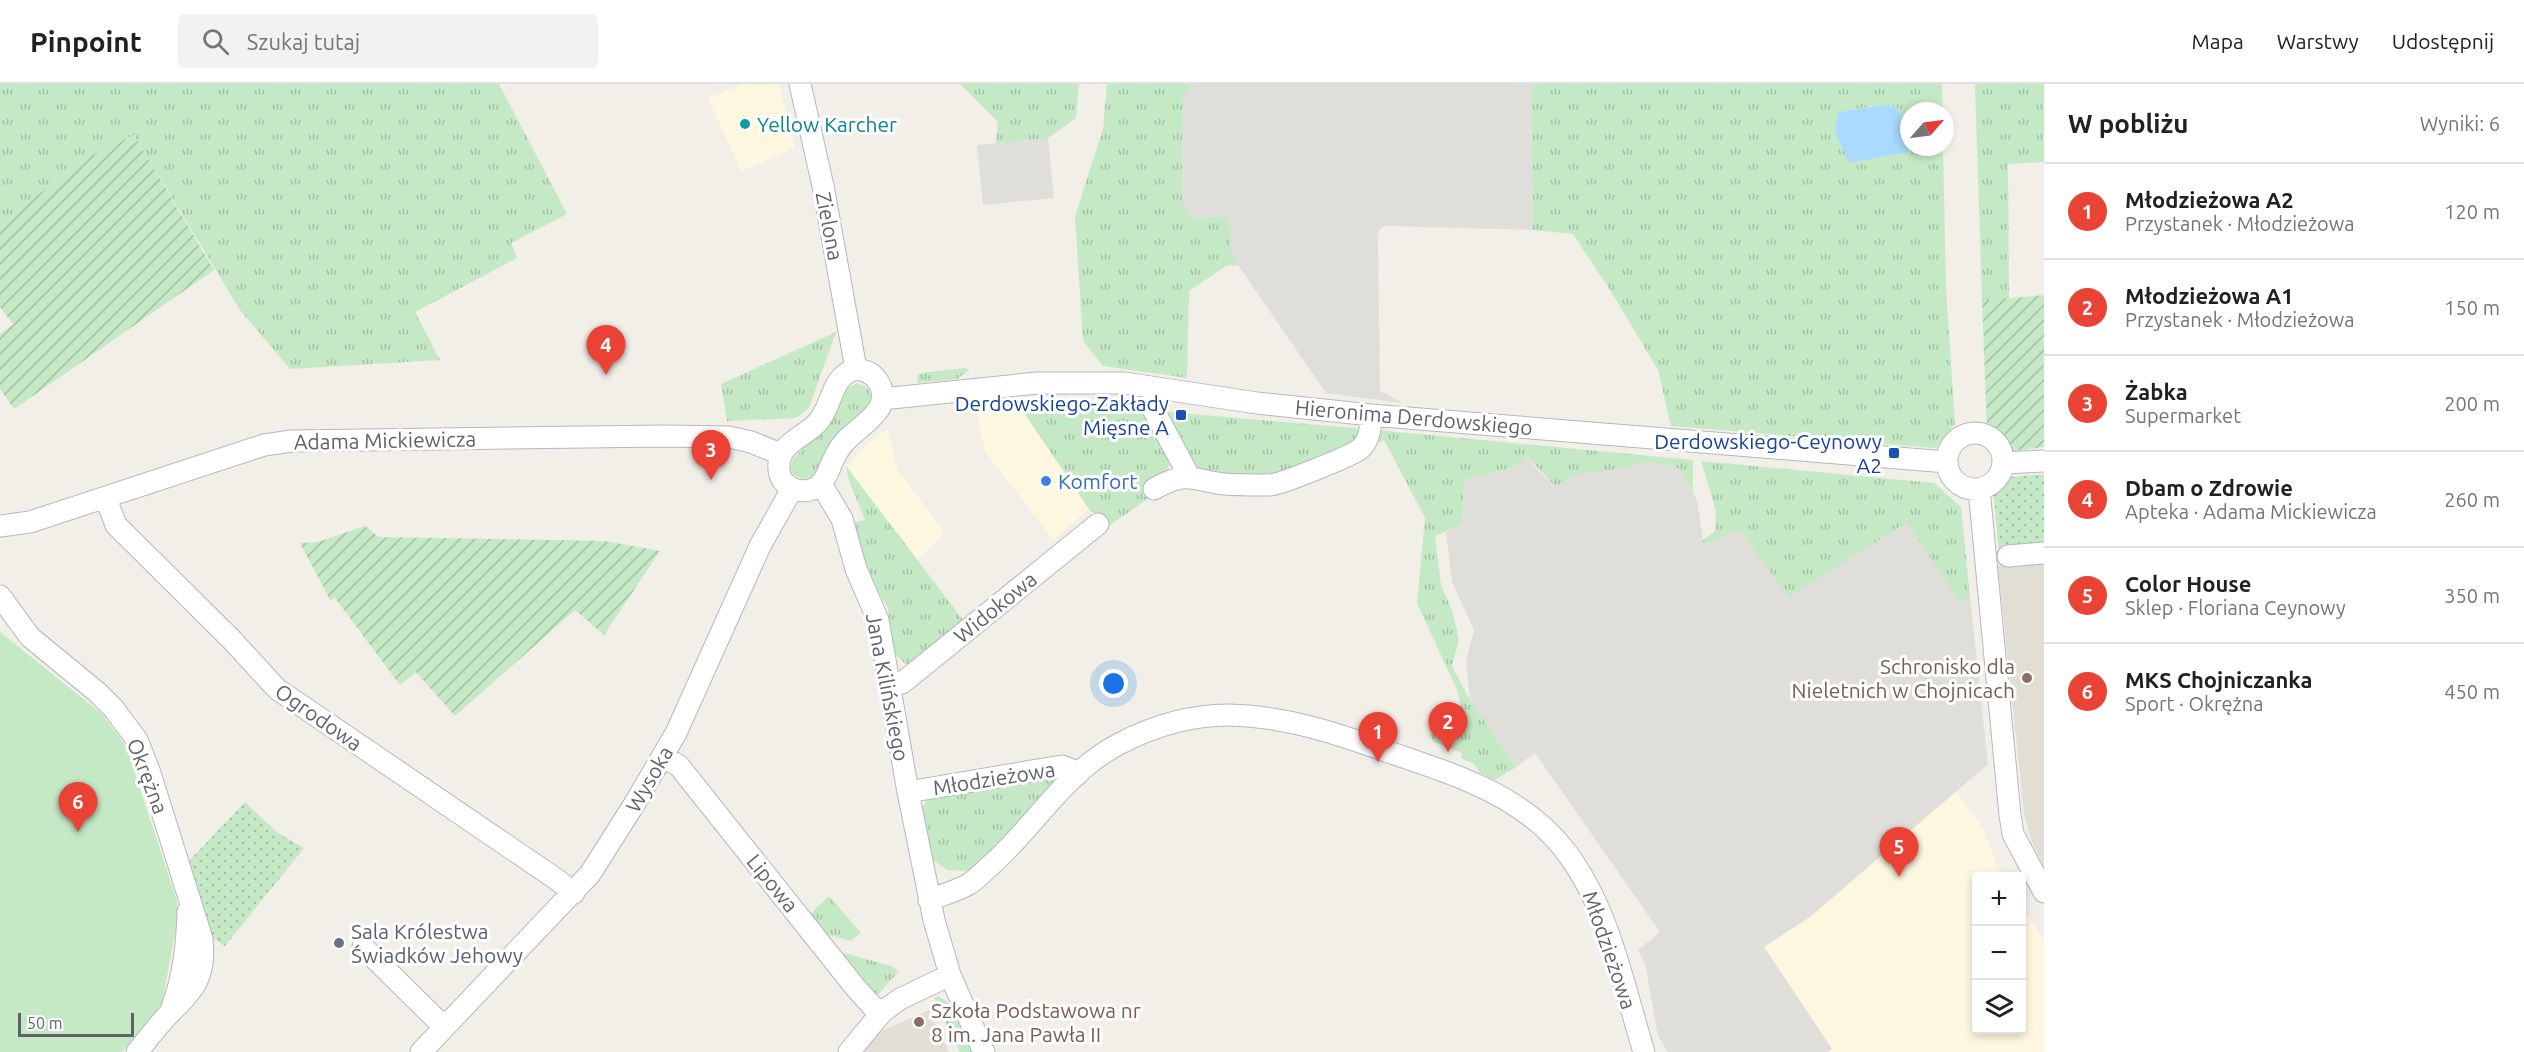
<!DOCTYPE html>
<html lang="pl">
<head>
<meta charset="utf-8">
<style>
	body { margin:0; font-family:Ubuntu,sans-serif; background:#f2f2f2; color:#202124 }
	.controls { position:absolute; right:18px; bottom:18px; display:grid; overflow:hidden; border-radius:6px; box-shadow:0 3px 9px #0003 }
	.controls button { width:54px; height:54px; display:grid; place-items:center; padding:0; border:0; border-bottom:2px solid #e0e0e0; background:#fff; color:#202124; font:30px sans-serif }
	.compass { position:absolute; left:1900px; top:18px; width:54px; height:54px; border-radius:50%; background:#fff; box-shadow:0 3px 9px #0003; rotate:62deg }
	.scale { position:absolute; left:18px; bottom:15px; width:116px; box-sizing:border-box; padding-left:6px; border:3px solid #5f6368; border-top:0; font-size:16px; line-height:21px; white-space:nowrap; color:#5f6368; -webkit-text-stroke:4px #fff; paint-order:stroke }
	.you { position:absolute; left:1114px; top:600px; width:21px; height:21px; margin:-15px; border:4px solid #fff; border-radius:50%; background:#1a73e8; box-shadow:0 0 0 9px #1a73e833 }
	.badge { display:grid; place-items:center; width:39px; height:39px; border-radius:50%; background:#ea4335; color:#fff; font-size:20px; font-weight:700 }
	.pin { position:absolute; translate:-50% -50px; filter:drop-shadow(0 2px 3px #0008) }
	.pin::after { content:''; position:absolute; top:32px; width:21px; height:18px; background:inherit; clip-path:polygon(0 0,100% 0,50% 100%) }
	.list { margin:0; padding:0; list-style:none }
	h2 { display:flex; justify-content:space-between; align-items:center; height:78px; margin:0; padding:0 24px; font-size:26px }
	h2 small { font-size:20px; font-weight:400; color:#757577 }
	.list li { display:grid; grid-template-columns:39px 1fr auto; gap:18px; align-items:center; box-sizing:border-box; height:96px; padding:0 24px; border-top:2px solid #e0e0e0 }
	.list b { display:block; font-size:22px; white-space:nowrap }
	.list p { margin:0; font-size:20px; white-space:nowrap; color:#757577 }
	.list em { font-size:20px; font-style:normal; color:#757577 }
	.icon { flex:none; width:33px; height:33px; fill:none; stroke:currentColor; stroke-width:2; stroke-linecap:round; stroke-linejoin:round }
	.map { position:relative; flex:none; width:2044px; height:968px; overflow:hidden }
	header { display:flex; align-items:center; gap:36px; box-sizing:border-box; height:84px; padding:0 30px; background:#fff; border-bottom:2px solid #e0e0e0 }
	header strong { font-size:28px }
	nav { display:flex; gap:33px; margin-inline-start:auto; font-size:21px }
	.search { width:420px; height:54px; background:#f2f2f2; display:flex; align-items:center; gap:15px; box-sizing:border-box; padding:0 21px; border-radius:6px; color:#757577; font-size:22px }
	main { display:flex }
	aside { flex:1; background:#fff }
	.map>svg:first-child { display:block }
	.commercial { fill:#fef7e0 }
	.industrial { fill:#e0deda }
	.education { fill:#e1ded6 }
	.grass { fill:url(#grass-tufts) }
	.park { fill:url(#park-dots) }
	.garden { fill:url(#garden-furrows) }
	.pitch { fill:#c5e8c5 }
	.water { fill:#aadaff }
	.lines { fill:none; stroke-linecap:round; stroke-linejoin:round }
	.minor-casing { stroke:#b5b8bc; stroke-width:23 }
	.minor { stroke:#fff; stroke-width:21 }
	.culture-dot { fill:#0f9aa8; stroke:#fff; stroke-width:2 }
	.transit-dot { fill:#1a4fb4; stroke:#fff; stroke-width:2 }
	.shop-dot { fill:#3f7fe0; stroke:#fff; stroke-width:2 }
	.education-dot { fill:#8d6e63; stroke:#fff; stroke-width:2 }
	.worship-dot { fill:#6b7280; stroke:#fff; stroke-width:2 }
	.labels { text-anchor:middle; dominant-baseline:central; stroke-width:6; stroke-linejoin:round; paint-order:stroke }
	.culture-label { font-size:21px; fill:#0d838f; stroke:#fff; text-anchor:start }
	.street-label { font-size:21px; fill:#5f6368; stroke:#fff }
	.transit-label { font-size:21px; fill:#164399; stroke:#fff; text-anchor:end }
	.shop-label { font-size:21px; fill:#366cbe; stroke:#fff; text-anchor:start }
	.education-label { font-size:21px; fill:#785e54; stroke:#fff; text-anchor:end }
	.worship-label { font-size:21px; fill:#5b616d; stroke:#fff; text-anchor:start }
</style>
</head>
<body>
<header>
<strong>Pinpoint</strong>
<div class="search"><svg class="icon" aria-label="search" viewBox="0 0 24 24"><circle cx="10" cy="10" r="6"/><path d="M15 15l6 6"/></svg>Szukaj tutaj</div>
<nav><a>Mapa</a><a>Warstwy</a><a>Udostępnij</a></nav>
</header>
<main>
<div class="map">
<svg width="2044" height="968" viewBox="0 0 2044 968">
	<defs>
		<pattern id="grass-tufts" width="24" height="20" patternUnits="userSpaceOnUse" patternTransform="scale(1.5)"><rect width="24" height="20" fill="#c5e8c5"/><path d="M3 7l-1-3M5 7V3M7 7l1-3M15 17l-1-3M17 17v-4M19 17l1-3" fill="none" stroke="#a3c0a4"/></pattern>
		<pattern id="park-dots" width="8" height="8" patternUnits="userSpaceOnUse" patternTransform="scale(1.5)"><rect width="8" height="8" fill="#c5e8c5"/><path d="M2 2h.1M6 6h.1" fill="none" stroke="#a3c0a4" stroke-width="1.8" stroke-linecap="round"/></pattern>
		<pattern id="garden-furrows" width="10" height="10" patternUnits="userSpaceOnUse" patternTransform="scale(1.5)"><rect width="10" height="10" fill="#c5e8c5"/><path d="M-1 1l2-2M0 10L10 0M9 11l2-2" fill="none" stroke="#a3c0a4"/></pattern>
	</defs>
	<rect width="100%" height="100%" fill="#f1efe8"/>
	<path class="commercial" d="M745 0H779L795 64 741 87 708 14Z
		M1018 320 1089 425 1053 456 985 367 976 325Z
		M888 345 897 385 945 449 917 475 897 447 895 448 846 382 865 362Z
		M1955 707 1983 744 2001 792H1976V946H2022V823L2044 856V968H1827L1832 965 1764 863 1810 833Z"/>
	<path class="industrial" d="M1193 0H1531L1533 146 1384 142 1378 148 1380 307 1403 319 1326 309 1238 181 1231 167 1229 132 1193 134 1182 118 1183 11Z
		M1048 54 1054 114 983 121 977 61Z
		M1526 372 1539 388 1555 402 1582 389 1612 386 1646 378 1678 384 1697 416 1704 462 1740 446 1789 512 1907 437 1959 518 1970 513 1988 680 1810 833 1764 863 1832 965 1827 968H1668L1658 952 1645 879 1638 866 1660 848 1535 669 1516 683 1470 616 1466 577 1474 546 1452 498 1446 448 1462 440 1464 396 1515 383Z"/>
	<path class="education" d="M2044 478V783L2031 756 2024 729 1998 482Z
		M929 926 949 968H864L877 949Z"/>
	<path class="grass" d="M0 0H499L567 130 511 159 517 174 415 228 440 276 290 285 240 226 134 51 86 74 0 140Z
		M960 0H1079L1076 34 1048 54 996 59 998 38Z
		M1107 0H1193L1183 11 1182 118 1193 134 1229 132 1231 167 1238 181 1226 182 1189 207 1187 294 1103 282 1083 257 1075 132 1103 45Z
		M1531 0H1942L1943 27H1909V46L1896 23 1883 21 1838 28 1913 67V63H1943L1946 205 1955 340 1936 364 1671 342 1658 286 1612 209 1573 150 1533 146Z
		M1975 0H2044V78L2008 80 2009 215 1982 217Z
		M836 248 809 324 796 334 727 337 721 300Z
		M965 284 969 286 957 295 918 299 917 292 921 289Z
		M857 299 868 304 871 312 870 319 836 353 813 392 803 395 793 391 790 384 793 375 816 352 845 306Z
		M1077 318 1145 324 1171 370 1169 382 1161 394 1165 403 1110 441 1089 425 1018 320Z
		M1158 327 1365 345 1360 358 1291 386 1252 395 1205 389 1188 377Z
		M1377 346 1693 376V408L1678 384 1647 378 1612 386 1582 389 1555 402 1526 372 1515 383 1464 396 1462 440 1435 452 1441 501 1453 529 1459 556 1452 582 1470 616 1516 683 1495 696 1480 689 1474 680 1461 674 1462 669 1434 658 1430 650 1463 634 1458 608 1417 519 1425 434 1384 356 1370 363Z
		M1701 377 1934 399 1961 423 1970 513 1959 518 1907 438 1789 513 1740 446 1704 462 1703 456 1715 447 1716 427Z
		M846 382 963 536 908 582 894 569 888 524 866 487 860 471 855 438 865 436 849 397Z
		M1058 692 1062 695 996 767 968 787 947 786 933 776 920 727 928 714Z
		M829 812 861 849 851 857 822 849 808 832Z
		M837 867 891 882 899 887 878 911 870 908Z
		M938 912 948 918 973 968H960L934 914Z"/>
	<path class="park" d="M2044 390V478L2000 482 1993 403 2010 393Z
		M245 718 278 749 304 764 225 862 210 852 189 777Z"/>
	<path class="garden" d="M134 51 214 186 14 325 0 305V250L13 240 0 223V140L86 74Z
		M2044 211V363L2012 367 1987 346 1982 217Z
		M365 442 379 453 605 457 660 467 604 551 575 526 455 632 416 588 400 601 335 514 330 516 300 459 318 458Z"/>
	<path class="pitch" d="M0 548 102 630 126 662 177 817V838L162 920 122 968H0Z"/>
	<path class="water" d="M1883 21 1896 23 1909 46V63H1913V67L1849 79 1835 48 1838 28Z"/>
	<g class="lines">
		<defs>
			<path id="minor" d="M800 0 823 102 856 285
				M853 286C863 285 871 288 877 296 898 326 857 341 842 361 834 371 831 383 825 394 812 417 776 407 779 380 780 359 806 352 818 338 833 321 830 295 853 286Z
				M1150 303 1151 321 1189 392
				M882 315 1037 299H1124L1257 319 1371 331 1947 378
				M1947 377a28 28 0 1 1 56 0a28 28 0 1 1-56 0Z
				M2003 379 2044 377
				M821 400 842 435 856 485 878 536 908 708 934 836 950 891 984 968
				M1154 405C1187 386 1191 396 1224 400 1239 401 1255 401 1270 401 1282 400 1351 372 1360 365 1370 357 1371 342 1371 331
				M1979 405 2010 731 2013 750 2044 808
				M106 415 116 441 231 555 277 605 556 795 574 809
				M0 442 30 438 264 361 292 357 663 352 729 353 751 358 780 370
				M2008 472 2044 469
				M0 512 30 553 97 608 114 625 137 656 149 686 202 855C206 893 195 904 170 929 158 941 148 955 137 968
				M890 600 902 599 1098 440
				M663 672 679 682 855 903 873 923 882 928
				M908 708 1062 682 1070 685 1077 691
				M929 816C942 811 957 807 969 800 977 795 984 787 991 781 1034 743 1066 687 1119 660 1153 642 1191 631 1229 631 1285 632 1335 649 1386 667 1452 690 1523 710 1567 769 1610 827 1623 900 1644 968
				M363 863 444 943
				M172 923C184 892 187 860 188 827
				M421 968 590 790 635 719 676 649 760 462 792 405
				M849 968 882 928 900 915 950 891"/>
		</defs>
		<use href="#minor" class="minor-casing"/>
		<use href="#minor" class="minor"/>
	</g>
	<circle class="culture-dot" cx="745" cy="40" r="6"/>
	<g class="transit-dot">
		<rect x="1175" y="325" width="12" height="12" rx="3"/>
		<rect x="1888" y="363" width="12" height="12" rx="3"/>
	</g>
	<circle class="shop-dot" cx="1046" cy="397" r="6"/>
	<g class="education-dot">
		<circle cx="2027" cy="594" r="6"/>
		<circle cx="919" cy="938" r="6"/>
	</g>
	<circle class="worship-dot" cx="339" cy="859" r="6"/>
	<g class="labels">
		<g class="culture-label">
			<text x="757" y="40">Yellow Karcher</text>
		</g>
		<g class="street-label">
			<text transform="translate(830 142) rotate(79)">Zielona</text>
			<text transform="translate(1414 333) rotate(5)">Hieronima Derdowskiego</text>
			<text transform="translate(385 356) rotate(-1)">Adama Mickiewicza</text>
			<text transform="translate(995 523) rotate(-39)">Widokowa</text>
			<text transform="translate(888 603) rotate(79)">Jana Kilińskiego</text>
			<text transform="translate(319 633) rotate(35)">Ogrodowa</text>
			<text transform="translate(148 692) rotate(69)">Okrężna</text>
			<text transform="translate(994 694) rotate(-9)">Młodzieżowa</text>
			<text transform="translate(649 695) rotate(-60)">Wysoka</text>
			<text transform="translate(773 799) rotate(51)">Lipowa</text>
			<text transform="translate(1610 866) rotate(71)">Młodzieżowa</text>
		</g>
		<g class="transit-label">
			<text x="1169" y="319">Derdowskiego-Zakłady<tspan x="1169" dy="24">Mięsne A</tspan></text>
			<text x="1882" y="357">Derdowskiego-Ceynowy<tspan x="1882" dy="24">A2</tspan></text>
		</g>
		<g class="shop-label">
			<text x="1058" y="397">Komfort</text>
		</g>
		<g class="education-label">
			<text x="2015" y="582">Schronisko dla<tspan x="2015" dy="24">Nieletnich w Chojnicach</tspan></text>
			<text x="931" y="926" text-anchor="start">Szkoła Podstawowa nr<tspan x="931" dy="24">8 im. Jana Pawła II</tspan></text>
		</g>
		<g class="worship-label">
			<text x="351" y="847">Sala Królestwa<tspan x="351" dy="24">Świadków Jehowy</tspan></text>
		</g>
	</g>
</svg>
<div class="controls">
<button>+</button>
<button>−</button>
<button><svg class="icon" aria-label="layers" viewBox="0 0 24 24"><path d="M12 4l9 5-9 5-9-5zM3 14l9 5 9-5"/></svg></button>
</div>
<svg class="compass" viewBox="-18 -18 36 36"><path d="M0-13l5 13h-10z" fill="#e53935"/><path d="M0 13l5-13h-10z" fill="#757577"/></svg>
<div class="scale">50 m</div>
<div class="you"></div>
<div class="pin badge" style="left:1378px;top:678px">1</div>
<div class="pin badge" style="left:1448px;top:668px">2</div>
<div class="pin badge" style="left:711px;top:396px">3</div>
<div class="pin badge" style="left:606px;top:291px">4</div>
<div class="pin badge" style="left:1899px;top:793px">5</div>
<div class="pin badge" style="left:78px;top:748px">6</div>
</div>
<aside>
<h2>W pobliżu<small>Wyniki: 6</small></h2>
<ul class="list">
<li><span class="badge">1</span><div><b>Młodzieżowa A2</b><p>Przystanek · Młodzieżowa</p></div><em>120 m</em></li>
<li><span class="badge">2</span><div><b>Młodzieżowa A1</b><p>Przystanek · Młodzieżowa</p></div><em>150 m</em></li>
<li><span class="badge">3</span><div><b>Żabka</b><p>Supermarket</p></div><em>200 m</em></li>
<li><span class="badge">4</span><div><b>Dbam o Zdrowie</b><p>Apteka · Adama Mickiewicza</p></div><em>260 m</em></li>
<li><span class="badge">5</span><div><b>Color House</b><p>Sklep · Floriana Ceynowy</p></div><em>350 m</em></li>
<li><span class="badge">6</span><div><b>MKS Chojniczanka</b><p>Sport · Okrężna</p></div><em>450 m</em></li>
</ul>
</aside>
</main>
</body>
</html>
